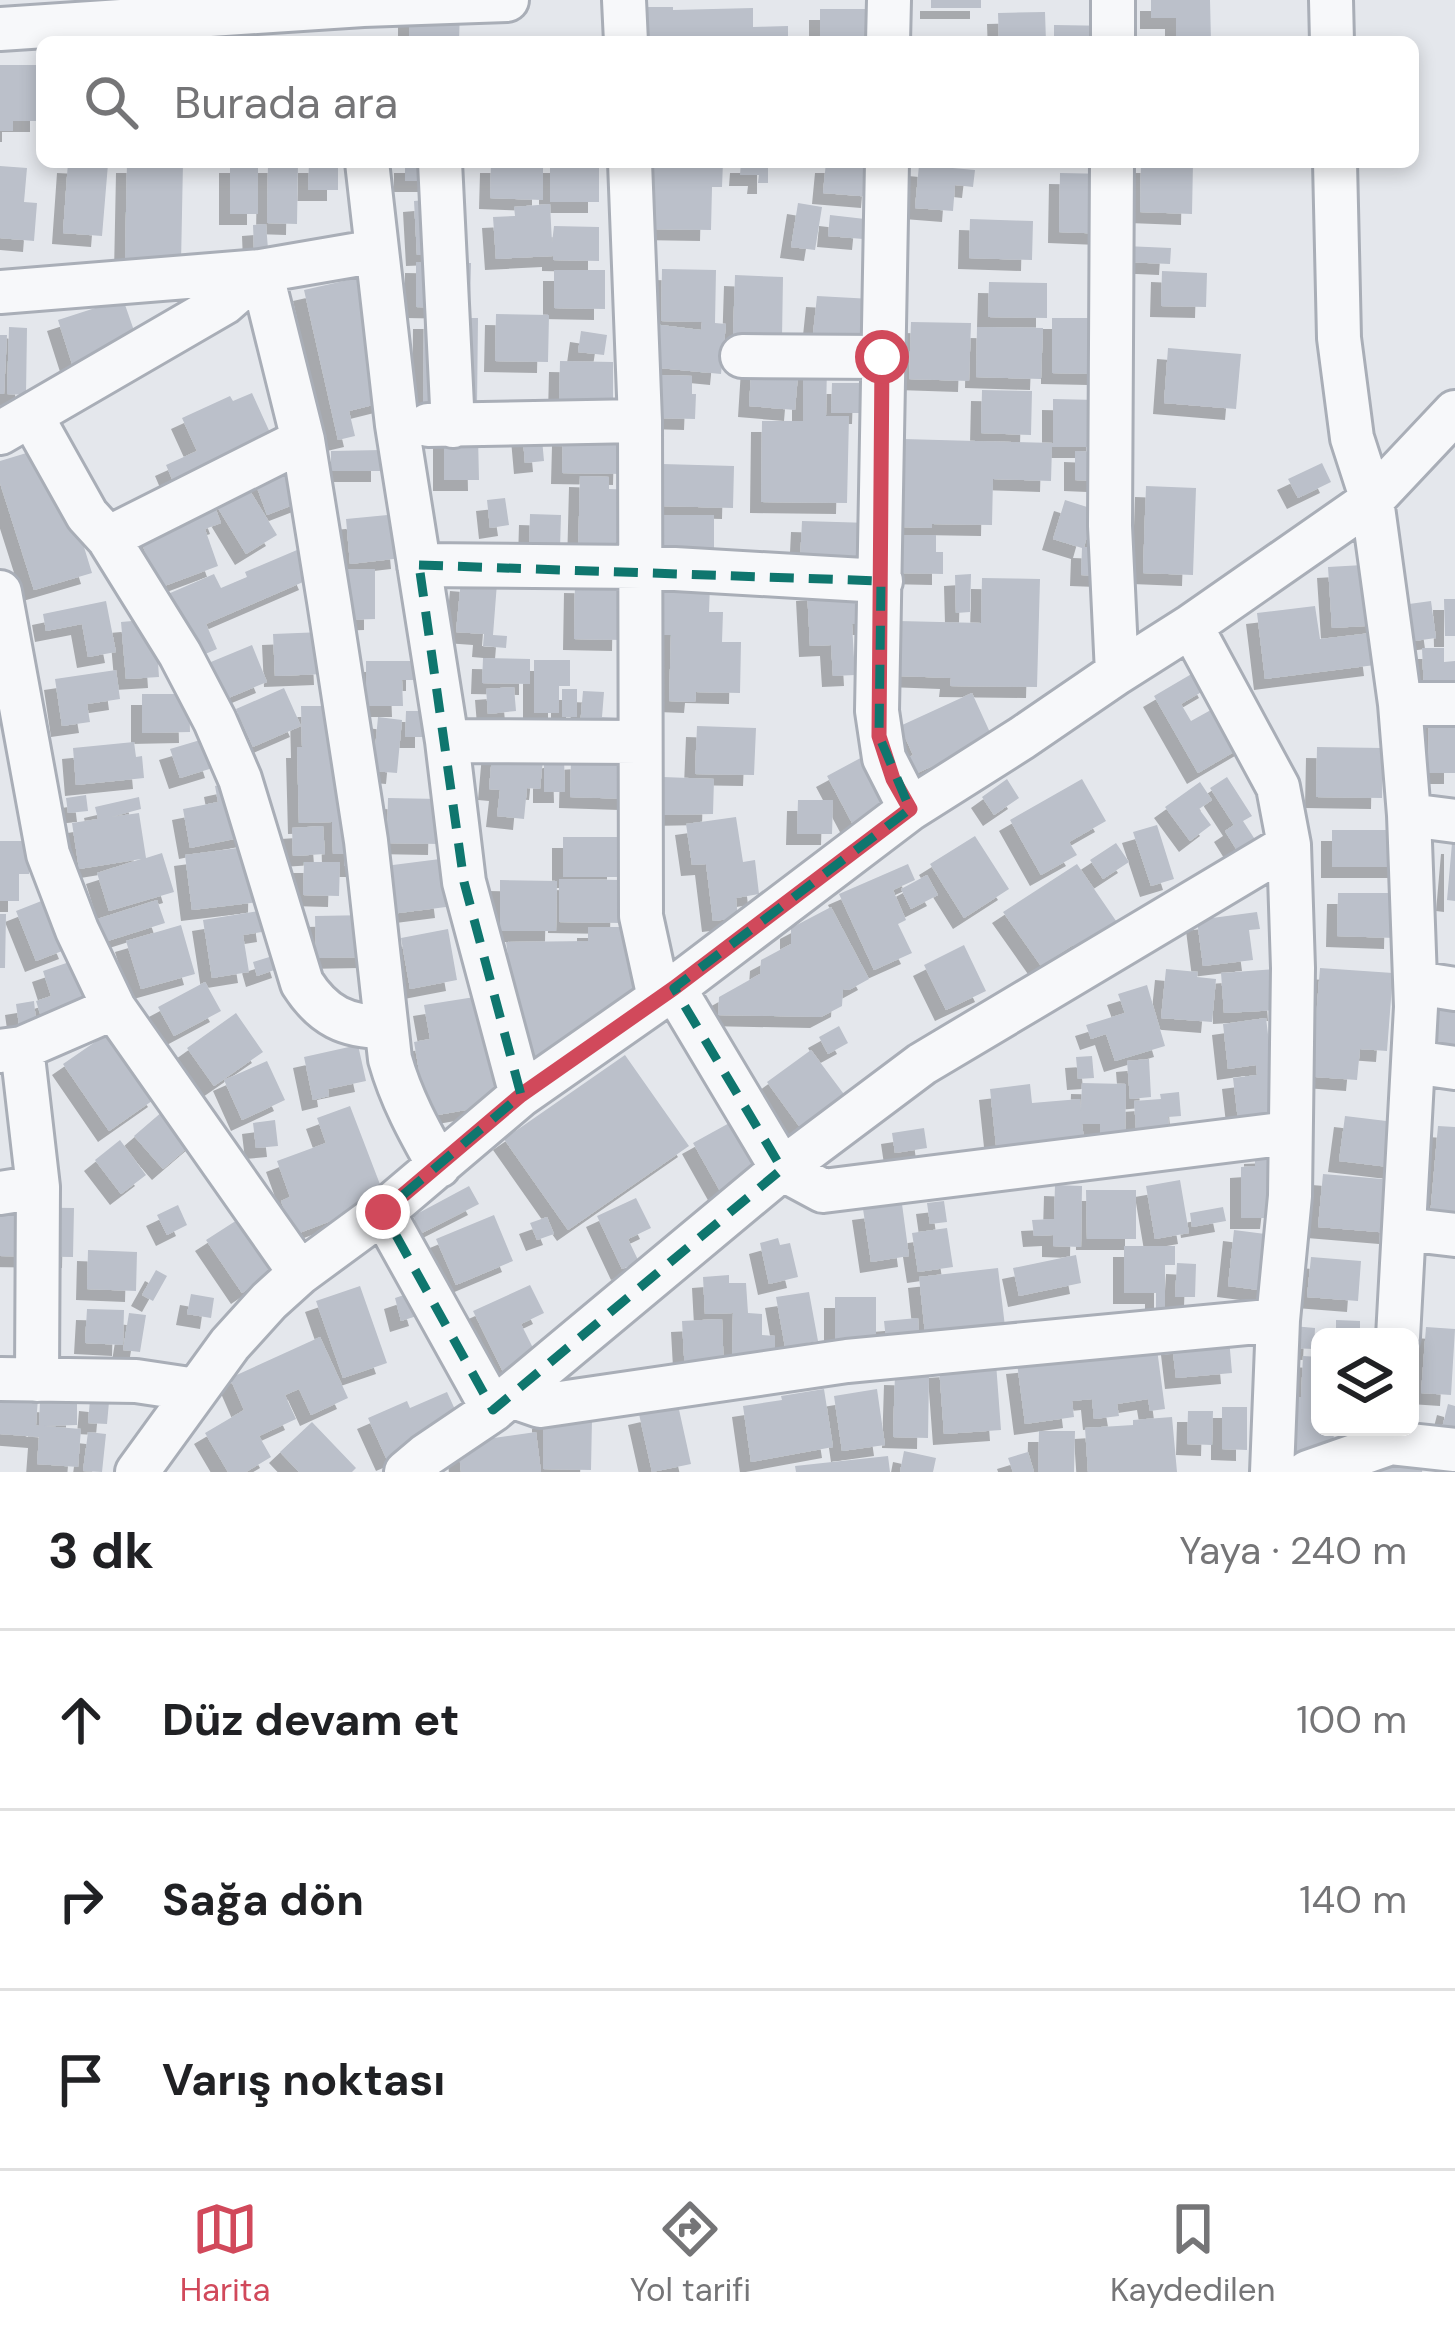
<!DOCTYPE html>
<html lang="tr">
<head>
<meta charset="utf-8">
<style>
	body { margin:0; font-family:"DM Sans",sans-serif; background:#f6f6f6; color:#202124 }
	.controls { position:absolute; right:36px; bottom:36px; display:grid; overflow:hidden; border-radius:18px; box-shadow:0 6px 18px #0003 }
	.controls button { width:108px; height:108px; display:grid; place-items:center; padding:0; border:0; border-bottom:3px solid #e0e0e0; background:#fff; color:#202124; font:60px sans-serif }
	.stop { position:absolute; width:36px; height:36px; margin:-27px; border:9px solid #d1495b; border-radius:50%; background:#fff }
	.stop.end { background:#d1495b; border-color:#fff; box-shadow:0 3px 12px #0008 }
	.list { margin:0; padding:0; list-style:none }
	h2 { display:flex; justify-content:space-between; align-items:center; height:156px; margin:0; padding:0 48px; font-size:51px }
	h2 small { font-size:39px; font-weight:400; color:#757577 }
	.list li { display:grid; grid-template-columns:78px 1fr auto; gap:36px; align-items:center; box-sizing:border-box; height:180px; padding:0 48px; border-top:3px solid #e0e0e0 }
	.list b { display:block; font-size:45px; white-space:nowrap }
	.list em { font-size:39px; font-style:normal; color:#757577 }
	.icon { flex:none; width:66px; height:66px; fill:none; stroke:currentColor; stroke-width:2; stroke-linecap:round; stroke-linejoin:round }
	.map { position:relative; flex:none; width:1455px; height:1472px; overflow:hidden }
	.search { position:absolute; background:#fff; box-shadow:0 6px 18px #0003; left:36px; right:36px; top:36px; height:132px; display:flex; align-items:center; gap:30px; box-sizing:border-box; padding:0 42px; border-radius:18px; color:#757577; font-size:45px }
	.sheet { height:696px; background:#fff }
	nav { display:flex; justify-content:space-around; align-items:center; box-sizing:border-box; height:168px; border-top:3px solid #e0e0e0; background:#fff; font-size:33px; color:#757577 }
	nav a { display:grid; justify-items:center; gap:6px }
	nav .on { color:#d1495b }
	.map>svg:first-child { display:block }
	.building { fill:#bbc0ca; filter:url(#shadow) }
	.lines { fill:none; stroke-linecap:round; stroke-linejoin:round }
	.minor-casing { stroke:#a9aeb7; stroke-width:48 }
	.minor { stroke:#f7f8fa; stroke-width:42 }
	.route { stroke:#d1495b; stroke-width:15 }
	.marked { fill:none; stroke:#0f766e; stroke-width:9; stroke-dasharray:24 15; stroke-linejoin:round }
</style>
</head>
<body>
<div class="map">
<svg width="1455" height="1472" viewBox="0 0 1455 1472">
	<defs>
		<filter id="shadow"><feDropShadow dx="-11" dy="11" stdDeviation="0" flood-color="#0004"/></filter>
	</defs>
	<rect width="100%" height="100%" fill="#e4e7ec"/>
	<path class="building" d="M931 0H981V8H931Z
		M1151 0H1210L1211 42H1176V18H1151Z
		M644 7H673V10L753 8V27L788 26V42H644Z
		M409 9H460L459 42H409Z
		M820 9H871V42H820Z
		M1045 12 1046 42H999L998 13Z
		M1054 25 1116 26V42H1054Z
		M0 65H41V121H13V131H0Z
		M68 162 108 164 102 236 63 233Z
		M127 162H183L181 264 125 262Z
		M230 162H258V214H230Z
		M268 162H298L297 224 267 223Z
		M309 162H338V190H308Z
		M405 162H436V181H405Z
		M491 162H543V200L490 198Z
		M550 162H599V202H550Z
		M652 162H723L722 187H712L711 230 651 229Z
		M741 162H768V183H758L759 175H740Z
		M826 162H875L872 197 823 193Z
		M1141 162H1193L1192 214 1140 212Z
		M919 165 975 170 973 187 955 185 953 211 915 208Z
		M0 166 27 168 24 202 37 203 34 241 0 238Z
		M1060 173 1110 174 1109 234 1059 232Z
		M437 199 441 254 417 255 414 201Z
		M798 203 822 207 815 250 791 247Z
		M550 204 552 243 554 226 599 227V261L553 260V256L496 259 493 217 515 216 514 207Z
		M830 215 865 219 863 239 828 236Z
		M970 219 1033 221 1032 260 969 258Z
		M266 224 268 249 254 250 253 225Z
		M1125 246 1171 248 1170 264 1124 262Z
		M416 262 471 263 470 308 416 307Z
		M662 269 716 270 715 323 726 324 721 374 649 367 653 324 701 330 702 322 661 321Z
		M554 270H605V309L554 308Z
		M1162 271 1207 273 1206 307 1161 306Z
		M735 275 783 277 782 338 733 337Z
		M357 278 385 402 349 411 355 436 338 440 304 290Z
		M989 282 1047 283V318L988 317Z
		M817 296 872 299 868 339 813 334Z
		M123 299 139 345 73 367 58 320Z
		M496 314 549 315 548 362 495 361Z
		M424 318H478L477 407 423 406Z
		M1052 318H1100L1099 374 1052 373Z
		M911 322 971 323 969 381 909 379Z
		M9 327 27 328 26 395 7 394Z
		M977 327 1043 328 1041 379 976 377Z
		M581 331 607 335 604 355 578 352Z
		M0 335H7L4 394H0Z
		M1168 348 1241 354 1236 409 1164 403Z
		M752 359 799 363 795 410 749 406Z
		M560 361 613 362V403H559Z
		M803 365H827L826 416H849L847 503 761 502 762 421H803Z
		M661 375 692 376V394H696L695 419 660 418Z
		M832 383H864L863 413H831Z
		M982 390 1032 391 1031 435 981 433Z
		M252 393 277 448 178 493 166 465 197 451 182 418 230 396 233 401Z
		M1053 399 1098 400 1097 447H1052L1051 481 993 479 992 525 932 524V528L901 527 903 439 1053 443Z
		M541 428 544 461 525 463 522 429Z
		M563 435 625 436 624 474 562 473Z
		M478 436 479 480H444V437Z
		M43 448 66 524 76 521 92 573 34 590 0 483V461Z
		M382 450V471H331V451Z
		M1075 451 1099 452 1098 481 1075 480Z
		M291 459 306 500 267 515 252 474Z
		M1322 463 1331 482 1298 498 1288 479Z
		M662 464 734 466 733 508 661 506Z
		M580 476 609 477V489L637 490 636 556 578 555Z
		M244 481 277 535 246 554 213 500Z
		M1146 486 1196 488 1193 575 1143 573Z
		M505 498 509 525 490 528 487 500Z
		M1065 500 1106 513 1098 537 1088 533 1084 547 1109 548 1107 576 1081 575 1082 548 1053 539Z
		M215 507 221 523 205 529 218 566 159 588 139 536Z
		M398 514 402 558 350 564 346 519Z
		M530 514 561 515 560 549 529 548Z
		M660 515H714V562L660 561Z
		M802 521 871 523 870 563 800 562Z
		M899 535H936V552H943V574L898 573Z
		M297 550 310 579 206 624 217 649 196 658 168 594 214 574 221 588 247 577 245 572Z
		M1363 565 1382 625 1332 628 1328 567Z
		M345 569H375V619L345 620Z
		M971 574 970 612 956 613 955 575Z
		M982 578 1040 579 1037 687 950 686 951 678 899 676V621L981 623Z
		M461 580 497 583 493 635 507 636 506 648 483 646 484 634 456 632Z
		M575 582 624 583 623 640 574 639Z
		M661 583 710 585 709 612H723L722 642H741L740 693 696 692 695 702 669 701 671 635H660Z
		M867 586 869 624H852L855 675 833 676 831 645 810 646 807 590Z
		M1444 599H1455V636H1445Z
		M106 601 116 652 88 657 82 624 46 631 43 614Z
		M1431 601 1436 638 1414 641 1409 604Z
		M1315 606 1320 639 1371 633 1375 665 1265 679 1257 613Z
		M155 619 159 677 126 679 121 622Z
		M323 632 325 674 275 676 273 634Z
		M252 645 267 682 221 701 206 664Z
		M1422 648H1444V662L1455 661V693H1424Z
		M483 658 530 659V684L482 683Z
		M534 660H570V686H559V713H534Z
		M366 661H417V680H402L403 706H366Z
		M1200 669 1210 687 1181 704 1191 721 1227 701 1251 742 1198 773 1154 696Z
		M116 670 120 699 87 704 90 722 62 726 55 679Z
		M514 687 516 711 488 714 486 689Z
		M284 688 301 726 253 747 236 709Z
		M562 689H577V717H562Z
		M583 691 604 692 602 717 625 718 624 730 580 726Z
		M972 693 993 739 915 774 907 758 913 755 900 726Z
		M142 694H189L190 732 142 733Z
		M301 706H333L362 866H344V854H333L332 822 299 823 297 747H302Z
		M406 711H426V737H405Z
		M1429 711H1455V773H1428Z
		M378 717 402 720 397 773 373 771Z
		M697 726 756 728 754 775 695 774Z
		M207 738 216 767 180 778 170 749Z
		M134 742 136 757 142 756 144 778 76 785 73 748Z
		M493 744 544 749 540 789 527 788 524 819 497 816 500 790 489 789Z
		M1317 747 1383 748 1382 798 1316 797Z
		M868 754 893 802 852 823 827 776Z
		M631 755 630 799 570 797 571 759Z
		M544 757H564L565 792H544Z
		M663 777 714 779 713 814 662 815Z
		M1227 777 1252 816 1243 821 1256 841 1238 852 1225 831 1234 825 1210 788Z
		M1007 779 1019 798 994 815 982 797Z
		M1082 779 1106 821 1069 842 1077 855 1041 875 1010 820Z
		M238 781 249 836 190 848 183 809 218 802 215 786Z
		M1200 782 1212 800 1199 809 1211 825 1190 841 1165 807Z
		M86 795 88 811 68 813 66 798Z
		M139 797 141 809 111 817 139 813 146 858 162 853 174 892 109 911 97 873 141 859 79 869 72 823 98 819 95 807Z
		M388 798 440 799 439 844 387 843Z
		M798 800H833L832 834H797Z
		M736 817 743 862 755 860 759 894 736 898 738 918 713 921 706 864 692 865 686 824Z
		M1157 825 1174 879 1151 886 1133 832Z
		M323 826 325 854 293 856 292 828Z
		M1332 830H1404V867H1332Z
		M975 836 1009 889 964 918 930 864Z
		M563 837H618V877H563Z
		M0 841H30L29 874H19V901H0Z
		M1116 843 1129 862 1103 879 1090 860Z
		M1452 843H1455V901L1447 900Z
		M260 845 259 902 192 910 185 855Z
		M440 859 446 907 391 914 385 866Z
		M304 862H340L339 896 303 895Z
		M908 864 915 880 893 890 906 920 898 924 912 953 874 970 839 894Z
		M1077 864 1123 931 1083 959 1073 945 1041 966 1003 912Z
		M927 875 938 895 911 909 901 889Z
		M559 879 622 880 621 923 559 922Z
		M500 880 557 881 556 931H500Z
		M1338 893H1396L1395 938 1337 936Z
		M49 898 70 948 36 961 16 911Z
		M157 900 165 923 98 944 91 921Z
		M831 907 869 979 849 990 843 989 842 1006 821 1017 718 1015 719 997 760 974 761 960 791 944V928Z
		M265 910 268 931 243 935 249 972 212 978 203 920Z
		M1257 912 1260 929 1249 930 1253 960 1203 966 1197 920Z
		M0 914H6L5 968H0Z
		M370 915 371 957 316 958 315 916Z
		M181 925 195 974 141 989 126 941Z
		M588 927H634L635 989 538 1061 524 1062 506 942 588 941Z
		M448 929 457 980 410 989 401 938Z
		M964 945 986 991 946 1010 924 965Z
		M279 954 283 967 257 976 253 962Z
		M84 957 100 1008 44 1026 36 1001 51 996 43 971Z
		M1320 968 1393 973 1387 1051 1360 1049 1357 1080 1302 1076 1306 1018H1316Z
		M1166 969 1198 972 1197 977 1216 979 1212 1022 1161 1018Z
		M1276 969 1279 1010 1224 1013 1221 973Z
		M205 982 221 1011 174 1036 158 1007Z
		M1147 985 1165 1046 1115 1061 1106 1034 1091 1039 1086 1025 1125 1013 1118 994Z
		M481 996 499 1104 427 1117 414 1042 430 1039 424 1005Z
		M1439 997 1455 999V1052L1434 1050Z
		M34 1001 37 1030 20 1032 16 1004Z
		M236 1013 263 1052 214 1086 187 1048Z
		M1266 1018 1279 1124 1239 1129 1233 1078 1257 1075 1256 1065 1228 1069 1223 1024Z
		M839 1026 848 1043 828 1054 819 1037Z
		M114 1029 159 1096 109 1131 63 1064Z
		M358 1045 366 1081 328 1089 329 1096 313 1100 304 1057Z
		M811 1050 849 1101 804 1133 767 1082Z
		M625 1055 689 1146 568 1230 504 1139Z
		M1092 1056 1094 1078 1078 1079 1076 1057Z
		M1149 1059 1151 1097 1130 1099 1127 1061Z
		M267 1061 285 1100 242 1120 224 1080Z
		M1082 1083 1126 1084 1125 1144H1100V1124H1082L1085 1145 997 1155 990 1089 1030 1084 1032 1103 1080 1099 1081 1111Z
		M1179 1092 1181 1116 1168 1117 1170 1141 1137 1143 1134 1101 1161 1099 1160 1094Z
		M170 1105 199 1138 163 1169 134 1136Z
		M350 1106 386 1200 294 1235 281 1201 290 1197 277 1161 326 1143 317 1118Z
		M742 1116 769 1164 720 1191 693 1143Z
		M1345 1116 1403 1123 1397 1168 1339 1161Z
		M275 1120 278 1146 256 1148 253 1123Z
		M1438 1126 1455 1127V1218L1430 1216Z
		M924 1128 927 1148 895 1153 892 1133Z
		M120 1140 146 1175 121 1194 95 1160Z
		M1279 1152 1271 1218H1241V1167L1255 1166V1153Z
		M1323 1174 1394 1180 1390 1233 1318 1227Z
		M1180 1180 1189 1233 1155 1239 1146 1186Z
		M1055 1185 1082 1186 1081 1247 1053 1246V1235L1034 1236 1032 1220 1054 1219Z
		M469 1186 479 1204 422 1233 413 1216Z
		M1086 1190H1136V1239H1087Z
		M636 1198 651 1228 628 1239 639 1262 622 1269 597 1216Z
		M944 1201 947 1222 930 1224 927 1203Z
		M902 1204 909 1256 871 1262 863 1209Z
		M178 1205 187 1225 167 1235 157 1215Z
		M0 1207 74 1208 73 1257 0 1256Z
		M1223 1207 1226 1221 1192 1227 1190 1213Z
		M248 1213 283 1265 242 1293 206 1240Z
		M494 1215 513 1261 456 1285 436 1239Z
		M547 1217 554 1234 537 1240 530 1223Z
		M947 1228 953 1267 918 1272 912 1233Z
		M1234 1230 1281 1236 1274 1292 1228 1286Z
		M778 1238 780 1245 790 1243 798 1277 769 1284 760 1243Z
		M1124 1246H1175V1265H1165V1308H1156V1293H1124Z
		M88 1250 137 1252 136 1291 87 1289Z
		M1076 1255 1081 1283 1019 1296 1013 1268Z
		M1311 1257 1361 1261 1358 1301 1307 1297Z
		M1177 1263 1196 1264 1195 1297H1175Z
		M998 1268 1006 1335 926 1343 919 1277Z
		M156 1270 167 1276 153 1301 142 1295Z
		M729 1275V1283H746L748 1313 762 1314V1335L775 1336V1358L732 1363 733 1313 705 1314 703 1277Z
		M530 1285 544 1313 521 1324 538 1358 504 1374 473 1311Z
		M360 1286 387 1363 343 1378 316 1301Z
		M413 1292 420 1315 401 1321 395 1298Z
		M809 1292 818 1341 785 1347 776 1297Z
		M191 1294 214 1298 211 1318 187 1314Z
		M835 1297H876V1354H835Z
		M87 1309 124 1310 123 1345 85 1343Z
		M129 1313 146 1315 140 1352 123 1350Z
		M918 1318 920 1346 887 1349 884 1321Z
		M722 1319 724 1372 685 1374 682 1321Z
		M1336 1320 1360 1321V1337H1336Z
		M1293 1326 1315 1328 1314 1349 1291 1348Z
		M1426 1327 1455 1329 1451 1395 1421 1393Z
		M320 1337 348 1398 311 1415 299 1389 285 1395 296 1419 259 1436 271 1457 246 1472H228L205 1433 244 1410 230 1378Z
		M1229 1338 1232 1373 1176 1378 1172 1344Z
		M1157 1349 1165 1409 1150 1411 1148 1399 1117 1404 1119 1416 1094 1419 1092 1399 1072 1401 1074 1417 1025 1424 1017 1363Z
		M1303 1356 1320 1357V1427H1334L1333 1457 1285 1456 1288 1397H1301Z
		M996 1363 1001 1430 944 1434 939 1367Z
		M895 1374 929 1375 928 1438 893 1437Z
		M824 1389 833 1447 751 1462 743 1406 782 1400 781 1396Z
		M877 1389 885 1445 842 1451 834 1396Z
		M447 1392 463 1427 387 1460 368 1418 407 1401 410 1408Z
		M8 1396 38 1398 36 1425 39 1426 40 1401 77 1402V1425L44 1426 81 1429 78 1467 37 1464 39 1437 0 1434V1402L7 1403Z
		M90 1400 109 1402 107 1424 88 1423Z
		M1448 1404 1455 1406V1431L1442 1428Z
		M678 1405 691 1464 652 1472 639 1414Z
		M1222 1407H1247V1450L1222 1449Z
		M1188 1411H1213L1212 1445 1187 1444Z
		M1172 1417 1177 1472H1088L1085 1428 1133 1425V1420Z
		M543 1418H592L591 1470 543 1469Z
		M312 1422 356 1468 352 1472H299L280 1452Z
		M1039 1431H1075L1074 1472H1038Z
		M88 1432 106 1434 102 1472 83 1471Z
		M536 1432 541 1472H461L458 1443Z
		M904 1451 936 1458 933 1472H900Z
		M1028 1452 1034 1472H1013L1008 1458Z
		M1381 1452 1424 1457 1422 1472H1379Z
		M888 1456 890 1472H796L795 1466Z"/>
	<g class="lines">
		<defs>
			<path id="minor" d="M624 0 626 42
				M1331 0 1332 42
				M0 29 363 5 507 0
				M888 42 889 0
				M1113 42V0
				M367 162 397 425 447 741 464 882 521 1095
				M440 162 453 426
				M630 162 640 421 641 916 659 998
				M887 162 877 711 884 758 910 809
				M1112 162 1110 526 1117 673
				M1335 162 1339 338 1352 438 1372 500 1400 704 1409 815 1416 1007 1398 1337
				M0 292 261 271 377 251
				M742 356 882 357
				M31 415 87 515 108 538 180 654 215 721 240 779 302 983C323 1016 346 1027 385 1027
				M428 425 640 421
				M0 433 224 303 261 271 303 440 329 601 366 841 390 1059C401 1098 419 1131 439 1166
				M108 538 303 440
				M419 565 641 567 881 581
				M0 592 48 854 77 930 114 1008 300 1273
				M1191 626 1278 787 1289 845 1293 968 1290 1196 1278 1320 1272 1472
				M1400 704H1455
				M447 741 639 742
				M1409 815 1455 821
				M1417 983 1455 989
				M674 988 782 1169 823 1191 1289 1133
				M22 1048 38 1187 37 1380
				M0 1051 22 1048 114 1008
				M1413 1062 1455 1068
				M0 1193 38 1187
				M383 1212 493 1410
				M1404 1229 1455 1235
				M0 1379 136 1381 196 1390
				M511 1396 540 1406 847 1361 1278 1320
				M1391 1443 1455 1450
				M137 1472 230 1344 269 1301 300 1273 383 1212 521 1095 674 988 910 809 1022 738 1117 673 1191 626 1372 500 1455 412
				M406 1472 425 1456 493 1410 782 1169 922 1064 1289 845
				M1308 1472 1391 1443 1392 1427"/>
		</defs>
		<use href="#minor" class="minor-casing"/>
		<use href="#minor" class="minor"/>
	</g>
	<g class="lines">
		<path class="route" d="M383 1212 521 1095 674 988 910 809 893 779 879 736 882 357"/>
	</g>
	<path class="marked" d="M419 565 881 581 879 736 910 809 674 988 782 1169 493 1410 383 1212 521 1095 464 882Z"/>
</svg>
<div class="controls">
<button><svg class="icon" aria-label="layers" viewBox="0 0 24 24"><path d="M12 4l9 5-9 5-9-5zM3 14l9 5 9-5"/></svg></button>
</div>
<div class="stop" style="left:882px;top:357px"></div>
<div class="stop end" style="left:383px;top:1212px"></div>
<div class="search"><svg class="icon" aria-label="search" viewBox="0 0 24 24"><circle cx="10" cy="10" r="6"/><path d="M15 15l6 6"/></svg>Burada ara</div>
</div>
<section class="sheet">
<h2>3 dk<small>Yaya · 240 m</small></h2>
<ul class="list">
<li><svg class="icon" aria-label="ahead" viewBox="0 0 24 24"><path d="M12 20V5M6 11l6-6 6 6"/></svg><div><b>Düz devam et</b></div><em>100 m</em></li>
<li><svg class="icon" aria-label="right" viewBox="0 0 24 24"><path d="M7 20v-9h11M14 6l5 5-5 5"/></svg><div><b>Sağa dön</b></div><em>140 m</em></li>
<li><svg class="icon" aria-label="arrive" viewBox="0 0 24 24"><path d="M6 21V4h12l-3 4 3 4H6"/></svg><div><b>Varış noktası</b></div></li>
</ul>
</section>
<nav>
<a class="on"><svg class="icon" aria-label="map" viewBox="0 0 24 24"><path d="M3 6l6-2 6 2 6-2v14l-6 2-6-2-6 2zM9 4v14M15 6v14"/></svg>Harita</a>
<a><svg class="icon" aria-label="directions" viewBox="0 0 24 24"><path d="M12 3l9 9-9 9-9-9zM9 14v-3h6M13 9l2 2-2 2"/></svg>Yol tarifi</a>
<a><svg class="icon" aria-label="saved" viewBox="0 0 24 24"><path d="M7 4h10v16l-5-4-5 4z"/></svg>Kaydedilen</a>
</nav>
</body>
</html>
